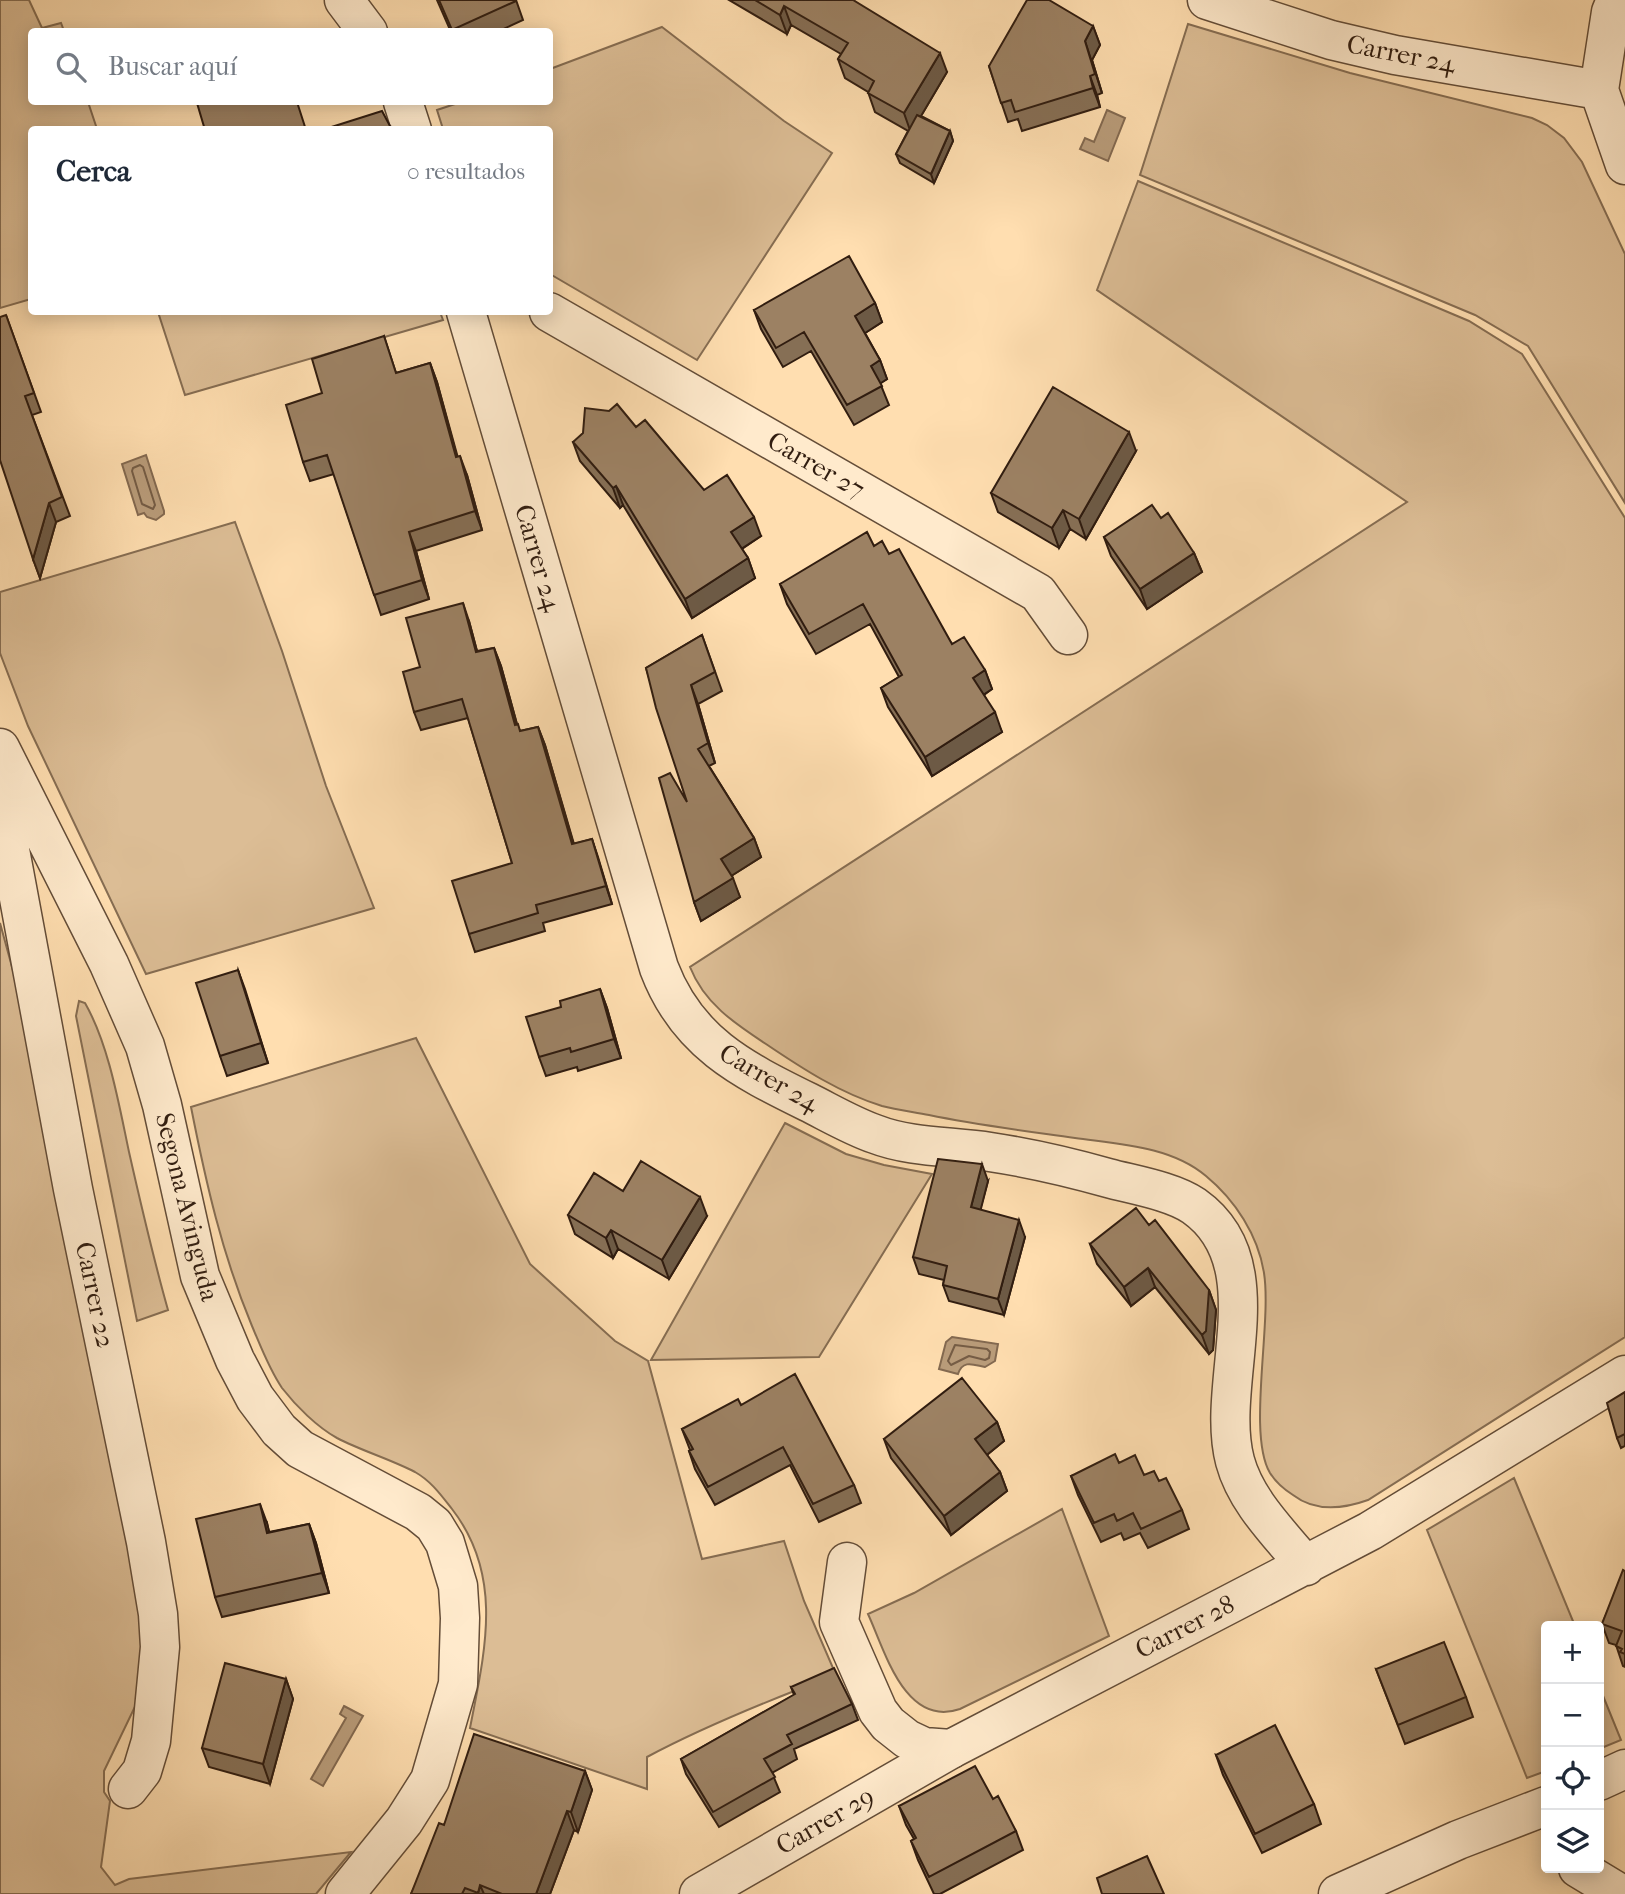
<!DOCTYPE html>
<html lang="es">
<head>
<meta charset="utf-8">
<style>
	body { margin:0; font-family:"IM FELL French Canon",serif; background:#f2f2f3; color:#1f2937 }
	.controls { position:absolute; right:21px; bottom:21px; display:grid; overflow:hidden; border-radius:7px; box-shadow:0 4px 18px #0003 }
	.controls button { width:63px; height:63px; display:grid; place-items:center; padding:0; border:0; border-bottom:2px solid #e0e1e3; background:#fff; color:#1f2937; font:35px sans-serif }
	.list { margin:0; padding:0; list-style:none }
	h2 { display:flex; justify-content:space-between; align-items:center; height:91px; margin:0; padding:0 28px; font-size:30px }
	h2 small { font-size:23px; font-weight:400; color:#747a83 }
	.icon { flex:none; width:38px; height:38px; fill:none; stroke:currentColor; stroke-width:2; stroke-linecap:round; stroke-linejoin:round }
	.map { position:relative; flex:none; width:1625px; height:1894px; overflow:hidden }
	.search { position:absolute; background:#fff; box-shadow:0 4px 18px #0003; left:28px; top:28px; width:525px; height:77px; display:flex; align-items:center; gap:18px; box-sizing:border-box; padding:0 24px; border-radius:7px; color:#747a83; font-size:26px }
	.panel { position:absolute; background:#fff; box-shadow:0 4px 18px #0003; left:28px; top:126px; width:525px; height:189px; border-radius:7px }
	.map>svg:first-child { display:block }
	.green { fill:#dcbd95; stroke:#866d52; stroke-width:2 }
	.water { fill:#b99c7a; stroke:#836950; stroke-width:2 }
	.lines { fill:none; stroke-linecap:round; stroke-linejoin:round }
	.shore { stroke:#755c45; stroke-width:2 }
	.pedestrian-casing { stroke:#644d38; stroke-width:41 }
	.minor-casing { stroke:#644d38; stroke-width:41 }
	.pedestrian { stroke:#ffeacc; stroke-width:38 }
	.minor { stroke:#ffeacc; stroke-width:38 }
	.wall { fill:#866f55; stroke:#311d10; stroke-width:2 }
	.shaded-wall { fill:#6d5a45; stroke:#311d10; stroke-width:2 }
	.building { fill:#9c8163; stroke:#311d10; stroke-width:2 }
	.labels { text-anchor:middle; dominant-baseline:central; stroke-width:7; stroke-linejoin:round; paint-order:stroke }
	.street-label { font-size:26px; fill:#311d10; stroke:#ffeacc }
</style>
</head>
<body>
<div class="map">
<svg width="1625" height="1894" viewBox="0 0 1625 1894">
	<rect width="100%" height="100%" fill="#ffdeb0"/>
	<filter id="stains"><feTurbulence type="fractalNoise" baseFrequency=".00286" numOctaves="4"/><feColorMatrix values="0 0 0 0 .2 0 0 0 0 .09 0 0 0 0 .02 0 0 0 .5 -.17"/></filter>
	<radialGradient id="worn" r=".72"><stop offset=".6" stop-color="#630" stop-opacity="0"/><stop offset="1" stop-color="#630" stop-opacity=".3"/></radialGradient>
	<path class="green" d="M0 0H29L42 28 61 23 64 31 32 32V102H88L97 129 32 130 31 299 0 308Z
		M1188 24 1350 73 1532 118 1547 125 1564 138 1582 162 1625 254V503L1528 346 1475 315 1140 175Z
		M662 27 784 121 832 153 697 360 550 274V130L443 129 437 110 461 102H550V69Z
		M1138 181 1469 321 1522 354 1625 518V1337L1368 1500C1343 1509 1315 1512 1293 1495 1285 1490 1275 1481 1270 1473 1247 1434 1272 1324 1264 1273 1258 1235 1235 1200 1206 1176 1171 1146 1118 1144 1075 1138 1026 1131 977 1125 929 1115 914 1112 897 1110 882 1106 840 1093 803 1069 766 1044 734 1023 704 1003 690 967L1407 502 1097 290Z
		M158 312H440L443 320 185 395Z
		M235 522 282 651 326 786 374 908 146 974 28 726 0 653V592Z
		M0 923 21 1000 140 1592 143 1690 104 1771V1792L110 1801 101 1867 115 1885 129 1879 351 1852 316 1894H0Z
		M79 1001 85 1003C109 1045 119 1105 129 1152 141 1205 153 1257 168 1310L137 1321 76 1016Z
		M416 1038 530 1264 615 1341 648 1361 702 1559 784 1541 804 1601 836 1675C772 1699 707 1725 647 1757V1789L470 1728C485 1651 504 1576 452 1509 441 1495 431 1481 415 1472 390 1459 362 1451 337 1438 317 1427 296 1406 282 1388 269 1369 261 1347 252 1326 222 1254 206 1183 191 1107Z
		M785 1123 846 1154 884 1165 932 1174 819 1357 651 1360Z
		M1514 1478 1575 1626H1546V1771L1527 1778 1427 1530Z
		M1062 1509 1109 1636 960 1709C905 1728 885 1651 868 1614L914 1593Z
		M1599 1686 1621 1740 1599 1749Z"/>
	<path class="water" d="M1107 110 1125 118 1108 161 1080 149 1085 138 1094 142Z
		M146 455 164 511V514L156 520 147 517 144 513 138 515 122 464Z
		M952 1337 998 1344 995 1361 985 1367C974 1365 963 1359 958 1374L939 1369 946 1342Z
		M344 1706 363 1716 323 1786 311 1779 346 1718 340 1714Z"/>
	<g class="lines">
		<path class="shore" d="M140 465 143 467 155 505 153 509 142 504 132 471 133 468Z
			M955 1345 987 1349 990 1352 989 1358 985 1360 969 1356 951 1365 948 1361Z"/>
		<defs>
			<path id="pedestrian" d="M699 1894 951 1749"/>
			<path id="minor" d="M344 0 368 32
				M1207 0 1331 40 1395 55 1599 90
				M1616 0 1611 12 1599 90 1625 165
				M403 102 412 130
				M466 312 659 968C687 1042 741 1069 808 1102 830 1113 852 1126 875 1134 911 1148 952 1146 990 1152 1030 1158 1069 1167 1108 1178 1134 1185 1172 1191 1194 1206 1276 1264 1214 1382 1235 1461 1246 1502 1280 1534 1306 1566
				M549 312 1038 593 1068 635
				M0 748 109 964 145 1046 162 1105 200 1276 235 1360 255 1398 279 1430 300 1449 418 1512 434 1525 445 1543 458 1586 460 1618 458 1684 430 1780 404 1821 345 1894
				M0 796 73 1189 146 1542 158 1614 160 1647 151 1741 142 1771 128 1789
				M847 1562 839 1622 878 1711 888 1724 907 1739 924 1747 951 1749 1370 1531 1625 1375
				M1599 1781 1625 1769
				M1578 1868 1621 1894
				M1338 1894 1458 1840 1546 1806"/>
		</defs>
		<use href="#pedestrian" class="pedestrian-casing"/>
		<use href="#minor" class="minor-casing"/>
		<use href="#pedestrian" class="pedestrian"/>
		<use href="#minor" class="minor"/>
	</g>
	<path class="wall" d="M437 0H516L523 20 497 32H451Z
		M729 0H853L947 72 921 116 950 131 953 141 934 183 900 163 896 154 908 131 875 112 868 92 845 78 838 59 841 54 791 25 787 34Z
		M1093 26 1100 45 1092 60 1102 93 1097 95 1100 107 1022 131 1018 119 1008 122 989 66Z
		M875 303 882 322 865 333 880 360 887 379 880 383 889 405 854 425 811 351 783 367 761 329 754 310Z
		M6 315 41 412 32 415 70 516 56 522 40 578 33 559Z
		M384 336 396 373 430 363 437 382 457 457 467 475 482 530 416 551 429 599 381 615 334 474 310 481 303 462 322 393Z
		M636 427 704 490 761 536 742 549 748 558 755 578 692 618 623 505 620 508 580 461 573 442Z
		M1136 451 1086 539 1070 529 1059 548 998 512 991 493Z
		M1161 518 1194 553 1202 572 1147 609 1111 556 1104 537Z
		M874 546 889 554 952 644 985 670 992 689 984 695 1002 732 932 776 888 707 881 688 899 677 870 624 816 654 787 604 780 584Z
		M469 621 477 651 494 648 501 666 517 724 520 731 538 727 545 745 574 844 592 839 612 904 543 923 545 931 475 952 469 934 512 863 468 718 421 730 414 712 420 667Z
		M702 635 722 691 698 704 715 763 709 766 754 838 761 857 731 876 740 897 701 921 694 902 687 802 646 668Z
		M238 970 268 1063 227 1076 220 1056Z
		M600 989 607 1008 621 1058 578 1071 577 1067 546 1076 539 1057 561 1007Z
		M988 1181 980 1210 1025 1237 1004 1315 949 1301 943 1285 944 1280 919 1274 913 1257Z
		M623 1191 707 1216 669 1279 618 1249 613 1258 575 1234 568 1215Z
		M1090 1244 1209 1290 1216 1310 1213 1350 1209 1354 1155 1287 1131 1306 1097 1264Z
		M1625 1392V1446L1621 1448 1617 1438Z
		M741 1405 854 1485 861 1503 819 1522 790 1465 715 1505 695 1469 689 1451 690 1450 682 1429Z
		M997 1422 1004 1441 987 1455 1000 1472 1007 1491 951 1535 891 1458 884 1439Z
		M1119 1463 1144 1475 1159 1481 1182 1510 1189 1529 1148 1548 1140 1533 1124 1540 1121 1533 1101 1542 1078 1495 1071 1476Z
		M267 1523 269 1532 309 1524 316 1543 329 1593 222 1617 215 1597Z
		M1625 1571V1667L1623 1666 1616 1645 1609 1643 1602 1624Z
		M1376 1669 1466 1697 1473 1717 1405 1744Z
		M286 1679 293 1699 270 1784 209 1767 202 1748Z
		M791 1687 852 1704 858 1720 794 1749 797 1759 772 1773 780 1792 719 1827 686 1774 681 1759 794 1695Z
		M1216 1755 1314 1804 1321 1824 1262 1853 1223 1775Z
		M585 1771 592 1790 578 1832 574 1830 550 1894H411L444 1825Z
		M993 1799 1016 1831 1023 1850 940 1894H934L918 1860 911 1841 914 1839 906 1825 899 1806Z"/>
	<path class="shaded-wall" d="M784 6 791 25 787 34 780 15Z
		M1093 26 1100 45 1092 60 1102 93 1085 41Z
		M940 53 947 72 911 133 904 113Z
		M1090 76 1097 95 1100 107 1093 88Z
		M950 131 953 141 934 183 931 174Z
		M875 303 882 322 862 335 855 316Z
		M880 360 887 379 878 385 871 366Z
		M430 363 437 382 463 476 456 457Z
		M1129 432 1136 451 1086 539 1079 519Z
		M460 456 467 475 482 530 475 511Z
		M616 486 623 505 620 508 613 488Z
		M49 503 56 522 40 578 33 559Z
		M1063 510 1070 529 1059 548 1052 528Z
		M754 517 761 536 738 551 731 532Z
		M409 532 416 551 429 599 422 580Z
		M1194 553 1202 572 1147 609 1140 589Z
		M748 558 755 578 692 618 685 599Z
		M463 603 469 621 482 670 476 652Z
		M494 648 501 666 522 743 515 725Z
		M985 670 992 689 980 697 973 678Z
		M691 685 698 704 715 763 708 743Z
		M995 712 1002 732 932 776 925 757Z
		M538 727 545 745 579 863 572 844Z
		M754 838 761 857 728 878 721 859Z
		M592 839 598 857 612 904 606 886Z
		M733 878 740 897 701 921 694 902Z
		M238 970 245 989 268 1063 261 1043Z
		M600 989 607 1008 621 1058 614 1039Z
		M982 1164 988 1181 977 1224 971 1207Z
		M700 1197 707 1216 669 1279 662 1260Z
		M1019 1220 1025 1237 1004 1315 998 1299Z
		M611 1230 618 1249 613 1258 606 1238Z
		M1148 1268 1155 1287 1131 1306 1124 1287Z
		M1209 1290 1216 1310 1213 1350 1209 1354 1202 1335Z
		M997 1422 1004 1441 983 1458 975 1439Z
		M1000 1472 1007 1491 951 1535 944 1516Z
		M260 1504 267 1523 274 1552 267 1533Z
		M309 1524 316 1543 329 1593 322 1573Z
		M286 1679 293 1699 270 1784 263 1764Z
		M585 1771 592 1790 578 1832 571 1812Z
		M567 1811 574 1830 550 1894H536Z
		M480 1885 484 1894H478Z"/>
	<path class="building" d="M439 0H516V1L452 30Z
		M755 0H853L940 53 904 113 868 93 874 81 838 59 848 43 784 6 780 15Z
		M1027 0H1049L1093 26 1085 41 1095 74 1090 76 1093 88 1015 112 1011 100 1001 103 989 66Z
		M203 102H297L306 130H205L197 103Z
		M382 111 390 126 396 130H322Z
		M917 115 950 131 931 174 896 154Z
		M849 256 875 303 855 316 880 360 871 366 882 386 847 405 804 332 776 348 754 310Z
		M6 315 34 393 25 396 62 497 49 503 33 559 0 460V317Z
		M384 336 396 373 430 363 456 457 460 456 475 511 409 532 422 580 374 595 327 455 303 462 286 405 322 393 312 359Z
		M1053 387 1129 432 1079 519 1063 510 1052 528 991 493Z
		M617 404 636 427 645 420 704 490 727 475 754 517 731 532 748 558 685 599 616 486 613 488 573 442 583 433 585 408 609 411Z
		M1152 505 1161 518 1168 513 1194 553 1140 589 1104 537Z
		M867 532 874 546 882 541 889 554 899 549 952 644 964 637 985 670 973 678 995 712 925 757 881 688 902 675 863 604 809 634 780 584Z
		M463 603 476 652 494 648 515 725 518 724 520 731 538 727 572 844 592 839 606 886 536 905 538 913 469 934 452 881 512 863 462 699 414 712 403 672 420 667 406 618Z
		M702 635 715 672 691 685 708 743 698 749 754 838 721 859 733 878 694 902 659 778 670 773 687 802 656 708 646 668Z
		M238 970 261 1043 220 1056 196 983Z
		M600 989 614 1039 571 1052 570 1048 539 1057 526 1017 561 1007 560 1001Z
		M938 1159 982 1164 971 1207 1019 1220 998 1299 943 1285 947 1266 913 1257Z
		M641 1161 700 1197 662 1260 611 1230 606 1238 568 1215 594 1173 623 1191Z
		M1136 1208 1149 1225 1155 1220 1209 1290 1206 1331 1202 1335 1148 1268 1124 1287 1090 1244Z
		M795 1374 854 1485 813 1504 783 1447 708 1487 689 1451 693 1449 682 1429 738 1399 741 1405Z
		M962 1378 997 1422 975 1439 1000 1472 944 1516 884 1439Z
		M1625 1392V1434L1617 1438 1607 1403Z
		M1115 1454 1119 1463 1135 1455 1144 1475 1154 1471 1159 1481 1166 1478 1182 1510 1141 1529 1133 1513 1117 1521 1114 1514 1094 1523 1071 1476Z
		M260 1504 267 1533 309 1524 322 1573 215 1597 196 1519Z
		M1623 1570 1625 1571V1654L1620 1652 1622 1649 1616 1646 1622 1631 1602 1624Z
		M1444 1642 1466 1697 1398 1725 1376 1669Z
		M225 1663 286 1679 263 1764 202 1748Z
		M834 1668 852 1704 787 1735 792 1744 764 1759 775 1777 713 1812 681 1759 795 1694 791 1687Z
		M1275 1725 1314 1804 1255 1834 1216 1755Z
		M474 1734 585 1771 571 1812 567 1811 536 1894H502L480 1885 478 1893 465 1888 462 1894H411L439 1823 444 1825Z
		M975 1766 993 1799 998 1796 1016 1831 929 1877 911 1841 916 1838 899 1806Z
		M1147 1856 1164 1894H1102L1097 1878Z"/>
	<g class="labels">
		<g class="street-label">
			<text transform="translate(1401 54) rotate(11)">Carrer 24</text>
			<text transform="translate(816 465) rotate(30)">Carrer 27</text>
			<text transform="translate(538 558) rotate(74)">Carrer 24</text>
			<text transform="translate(769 1078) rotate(30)">Carrer 24</text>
			<text transform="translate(187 1207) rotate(76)">Segona Avinguda</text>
			<text transform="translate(95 1295) rotate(78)">Carrer 22</text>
			<text transform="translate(1185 1627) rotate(-27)">Carrer 28</text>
			<text transform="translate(825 1821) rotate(-30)">Carrer 29</text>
		</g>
	</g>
	<rect width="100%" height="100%" filter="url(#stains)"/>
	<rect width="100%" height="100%" fill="url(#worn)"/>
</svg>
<div class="controls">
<button>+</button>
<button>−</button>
<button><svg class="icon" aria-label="locate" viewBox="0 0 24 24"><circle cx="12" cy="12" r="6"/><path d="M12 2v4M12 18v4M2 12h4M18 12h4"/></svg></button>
<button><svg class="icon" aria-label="layers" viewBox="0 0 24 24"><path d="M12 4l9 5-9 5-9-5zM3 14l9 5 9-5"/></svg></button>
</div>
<div class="search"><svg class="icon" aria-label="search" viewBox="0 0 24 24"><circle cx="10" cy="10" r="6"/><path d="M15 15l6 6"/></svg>Buscar aquí</div>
<section class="panel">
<h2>Cerca<small>0 resultados</small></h2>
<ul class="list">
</ul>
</section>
</div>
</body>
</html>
